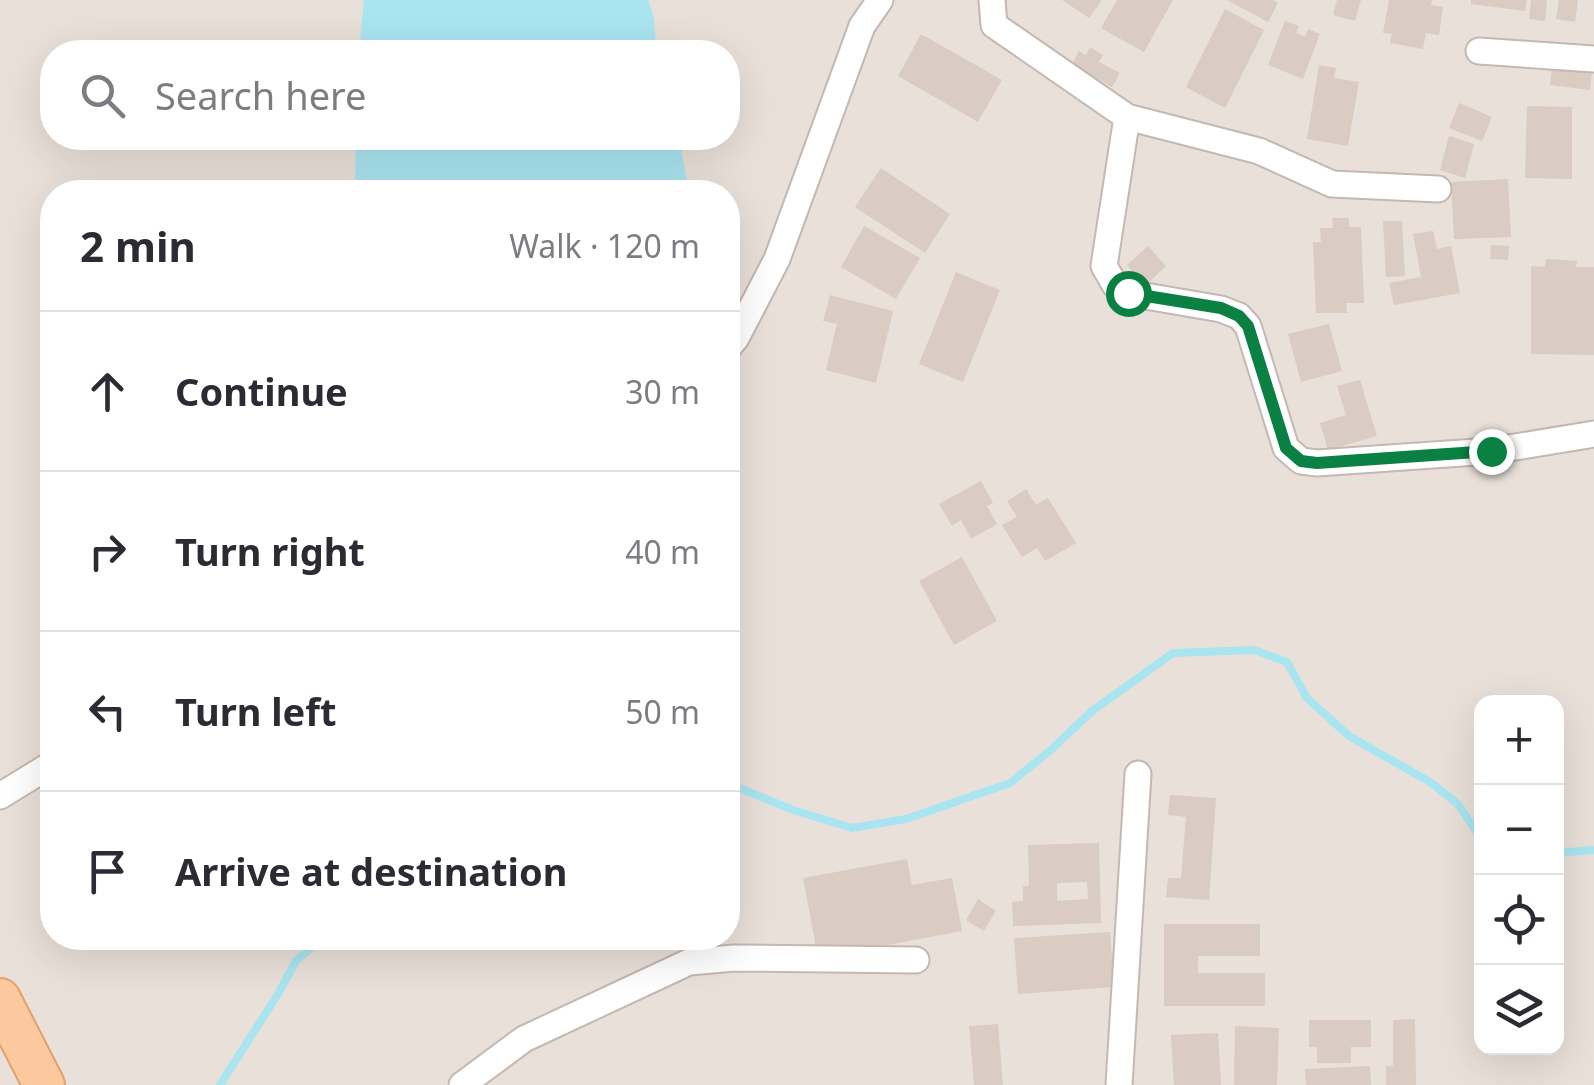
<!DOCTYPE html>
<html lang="en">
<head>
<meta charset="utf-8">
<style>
	body { margin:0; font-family:"Noto Sans",sans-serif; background:#f7f7f7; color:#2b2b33 }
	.controls { position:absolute; right:30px; bottom:30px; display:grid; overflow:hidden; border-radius:20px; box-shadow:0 10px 40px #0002 }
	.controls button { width:90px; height:90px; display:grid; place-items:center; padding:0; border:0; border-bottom:2px solid #e1e1e2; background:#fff; color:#2b2b33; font:50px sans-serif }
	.stop { position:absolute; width:30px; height:30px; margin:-22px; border:8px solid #0b8043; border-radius:50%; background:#fff }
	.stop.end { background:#0b8043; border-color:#fff; box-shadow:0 2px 10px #0008 }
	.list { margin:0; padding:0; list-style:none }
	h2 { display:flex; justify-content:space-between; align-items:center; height:130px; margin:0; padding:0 40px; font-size:42px }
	h2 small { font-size:32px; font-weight:400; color:#7c7c81 }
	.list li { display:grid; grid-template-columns:65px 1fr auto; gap:30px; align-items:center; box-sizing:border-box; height:160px; padding:0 40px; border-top:2px solid #e1e1e2 }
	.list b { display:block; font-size:38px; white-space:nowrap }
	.list em { font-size:32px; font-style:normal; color:#7c7c81 }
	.icon { flex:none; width:55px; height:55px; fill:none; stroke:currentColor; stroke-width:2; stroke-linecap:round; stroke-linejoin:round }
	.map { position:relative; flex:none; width:1594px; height:1085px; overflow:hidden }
	.search { position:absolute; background:#fff; box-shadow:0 10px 40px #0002; left:40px; top:40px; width:700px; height:110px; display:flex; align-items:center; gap:25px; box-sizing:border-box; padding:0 35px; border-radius:40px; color:#7c7c81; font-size:38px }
	.panel { position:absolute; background:#fff; box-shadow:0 10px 40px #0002; left:40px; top:180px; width:700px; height:770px; border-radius:40px }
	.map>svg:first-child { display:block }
	.residential { fill:#e9e0d9; fill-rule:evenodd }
	.water { fill:#a9e5f0 }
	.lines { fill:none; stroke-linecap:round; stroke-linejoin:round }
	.stream { stroke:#a9e5f0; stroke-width:8 }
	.building { fill:#dacbc3; fill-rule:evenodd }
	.minor-casing { stroke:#c4b8b0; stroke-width:29 }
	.primary-casing { stroke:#e2a06c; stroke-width:44 }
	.minor { stroke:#fff; stroke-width:25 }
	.primary { stroke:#fcc89d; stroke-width:40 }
	.route { stroke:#0b8043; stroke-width:12 }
</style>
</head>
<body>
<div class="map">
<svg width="1594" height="1085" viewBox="0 0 1594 1085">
	<rect width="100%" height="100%" fill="#f5efeb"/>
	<path class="residential" d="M0 0H1594V1085H0ZM52 52H728V138H52ZM52 192H728V938H52ZM1482 702H1556V1048H1482Z"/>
	<path class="water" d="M364 0H648C657 19 653 33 658 52H359Z
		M356 138H679L689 192H355Z"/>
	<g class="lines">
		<path class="stream" d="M728 779 737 787 793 810 852 828 906 819 1010 783 1052 749 1092 711 1173 653 1254 650 1287 662 1307 698 1349 736 1430 782 1458 804 1482 840
			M1556 853 1594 850
			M220 1085 278 994 296 961 322 938"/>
	</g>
	<path class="building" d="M1062 0H1102L1089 18Z
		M1117 0H1173L1144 52 1101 28Z
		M1227 0H1273L1278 3 1268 22Z
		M1337 0H1361L1355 21 1333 15Z
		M1389 0H1432L1431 5 1443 7 1439 35 1426 33 1423 49 1390 43 1392 34 1383 33Z
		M1471 0H1527L1525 11 1471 4Z
		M1531 0H1547L1545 21 1529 19Z
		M1559 0H1578L1575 22 1556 19Z
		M1225 9 1264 30 1225 108 1186 87Z
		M1285 21 1299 26 1296 33 1305 37 1308 29 1320 34 1303 79 1268 65Z
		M921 34 1002 80 978 122 898 76Z
		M1090 47 1103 55 1099 62 1120 73 1112 87 1072 64 1079 51 1086 55Z
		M1319 65 1336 68 1334 78 1359 82 1348 146 1307 139Z
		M1552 69 1592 73 1590 90 1550 85Z
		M1459 103 1492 117 1482 141 1449 128Z
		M1527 106 1572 107V179L1525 178Z
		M1449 136 1474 144 1465 178 1440 170Z
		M881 168 950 214 925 253 855 207Z
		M1508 179 1511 237 1454 239 1451 182Z
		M1332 218H1349V227H1361L1364 303H1346L1347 313H1316L1313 242H1321L1320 228H1333Z
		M1383 221H1402L1405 276 1386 277Z
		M864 226 920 258 896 299 841 267Z
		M1433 231 1437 249 1451 246 1460 293 1394 305 1389 283 1421 277 1413 234Z
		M1491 245 1509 246 1508 260 1490 259Z
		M1148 246 1166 266 1145 286 1127 265Z
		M1546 259 1577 261 1576 267H1594V355L1531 354V266L1545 267Z
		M956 272 1000 290 963 382 919 364Z
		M830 295 893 311 876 383 826 370 837 324 823 321Z
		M1329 324 1342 371 1301 382 1288 334Z
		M1360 380 1377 436 1328 450 1320 423 1346 415 1337 386Z
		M981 481 993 503 987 506 997 524 971 539 961 520 952 526 939 504Z
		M1026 489 1036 505 1048 498 1076 543 1045 561 1037 548 1022 557 1002 525 1017 517 1007 501Z
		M962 557 997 621 954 645 919 581Z
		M1170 795 1216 798 1209 900 1166 897 1168 878H1181L1186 817 1168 815Z
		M1099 843 1101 923 1013 926 1012 902 1023 901V886H1029L1028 845ZM1087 882 1088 899 1057 901V883Z
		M907 859 912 885 952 878 962 931 818 958 803 878Z
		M978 899 996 911 984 931 966 920Z
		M1164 924H1260V956H1198V973H1265V1006H1164Z
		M1110 932 1114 987 1018 994 1014 938Z
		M1415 1019 1416 1085H1386V1066H1393V1020Z
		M1309 1020H1371V1047H1351V1063H1317V1047H1309Z
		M998 1024 1003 1085H974L969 1026Z
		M1235 1026 1279 1028 1277 1085H1234Z
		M1218 1033 1221 1085H1174L1171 1035Z
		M1370 1066 1371 1085H1306L1305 1069Z"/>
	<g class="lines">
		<defs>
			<path id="minor" d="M992 0 994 25 1127 117 1259 151 1332 184 1438 189
				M1479 51 1594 59
				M1127 117 1104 266 1115 285 1128 293 1221 309 1239 316 1248 326 1286 448 1301 461 1317 463 1491 451 1594 434
				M728 348 736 338 777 259 862 26 880 0
				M0 796 52 764
				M462 1085 524 1039 689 962 734 958 916 960
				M1119 1085 1138 774"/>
			<path id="primary" d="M0 999 44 1085"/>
		</defs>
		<use href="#minor" class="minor-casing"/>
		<use href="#primary" class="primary-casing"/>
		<use href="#minor" class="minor"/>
		<use href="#primary" class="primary"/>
	</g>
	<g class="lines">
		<path class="route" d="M1128 293 1221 308 1239 316 1248 326 1286 448 1301 461 1317 463 1491 451"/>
	</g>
</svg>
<div class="controls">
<button>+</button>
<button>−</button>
<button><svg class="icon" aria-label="locate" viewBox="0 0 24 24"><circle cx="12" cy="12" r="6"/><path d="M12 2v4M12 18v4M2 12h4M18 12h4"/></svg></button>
<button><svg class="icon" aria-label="layers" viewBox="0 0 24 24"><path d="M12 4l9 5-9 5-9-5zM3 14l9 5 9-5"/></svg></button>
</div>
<div class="stop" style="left:1128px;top:293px"></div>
<div class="stop end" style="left:1491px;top:451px"></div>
<div class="search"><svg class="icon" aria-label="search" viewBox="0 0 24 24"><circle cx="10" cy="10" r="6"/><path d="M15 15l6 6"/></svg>Search here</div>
<section class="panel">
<h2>2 min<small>Walk · 120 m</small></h2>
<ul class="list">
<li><svg class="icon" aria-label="ahead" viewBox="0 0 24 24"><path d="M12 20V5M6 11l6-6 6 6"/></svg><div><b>Continue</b></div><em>30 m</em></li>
<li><svg class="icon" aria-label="right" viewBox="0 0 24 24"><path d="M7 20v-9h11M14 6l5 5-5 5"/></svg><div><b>Turn right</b></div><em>40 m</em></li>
<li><svg class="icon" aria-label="left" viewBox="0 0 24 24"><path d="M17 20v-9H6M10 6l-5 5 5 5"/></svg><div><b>Turn left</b></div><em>50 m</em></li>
<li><svg class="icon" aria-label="arrive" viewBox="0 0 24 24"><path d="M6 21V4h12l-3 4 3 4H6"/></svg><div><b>Arrive at destination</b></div></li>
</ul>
</section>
</div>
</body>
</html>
